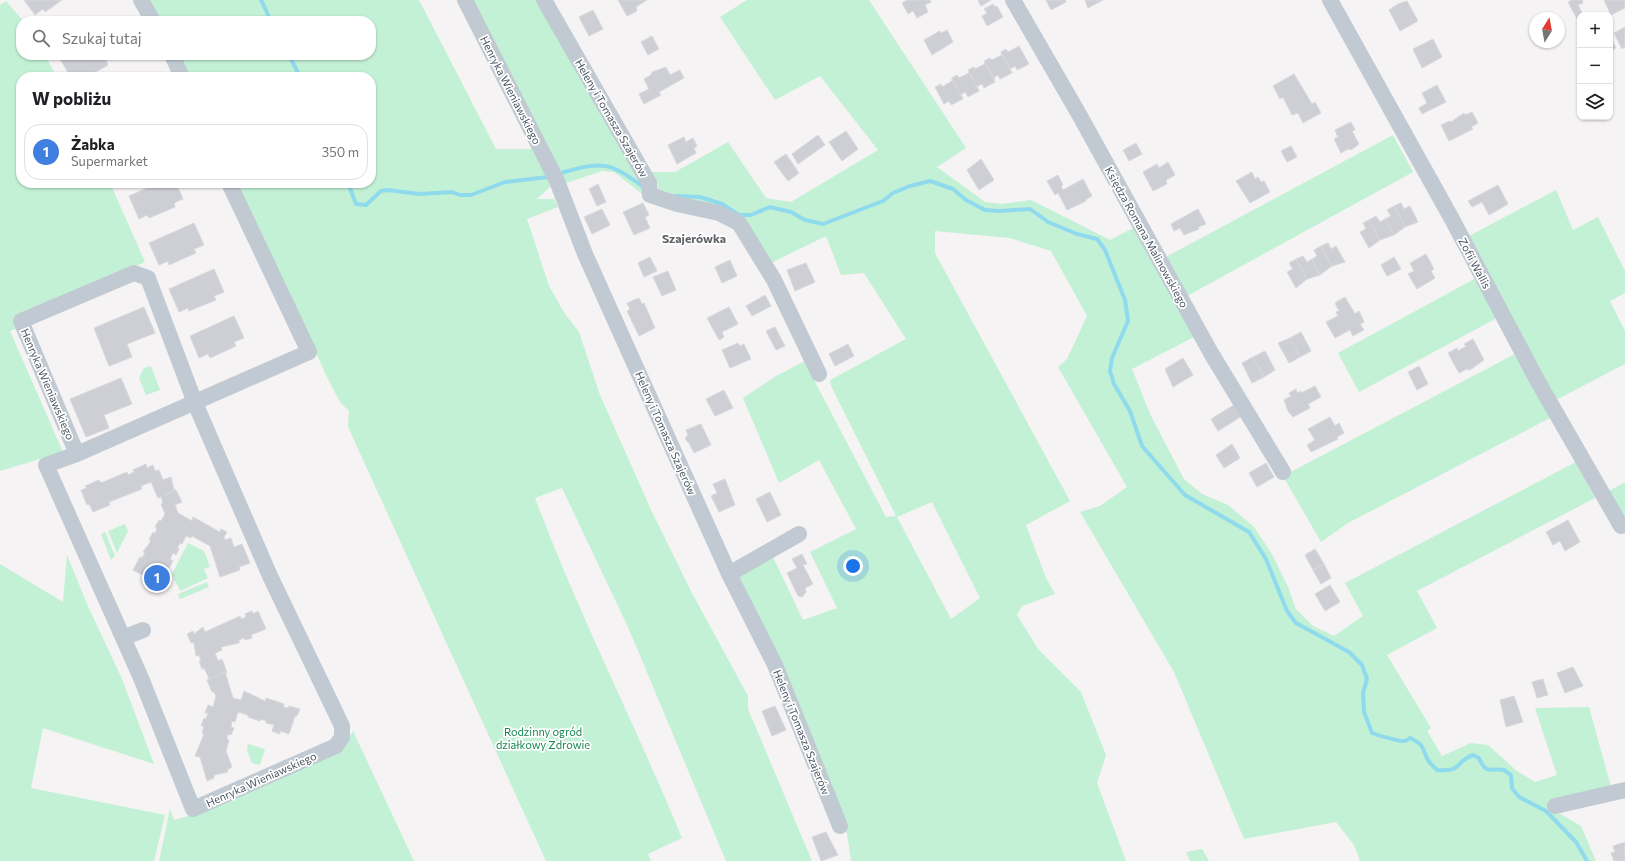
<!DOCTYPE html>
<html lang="pl">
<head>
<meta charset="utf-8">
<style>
	body { margin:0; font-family:Commissioner,sans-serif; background:#f6f6f6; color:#202124 }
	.controls { position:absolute; right:12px; top:12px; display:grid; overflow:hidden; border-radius:8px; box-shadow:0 1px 3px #0004 }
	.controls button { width:36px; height:36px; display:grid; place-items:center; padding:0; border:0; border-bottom:1px solid #e0e0e0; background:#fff; color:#202124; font:20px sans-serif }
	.compass { position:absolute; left:1529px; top:12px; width:36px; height:36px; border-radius:50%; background:#fff; box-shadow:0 1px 3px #0004; rotate:11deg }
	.you { position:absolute; left:853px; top:566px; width:14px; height:14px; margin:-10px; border:3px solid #fff; border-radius:50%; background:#1a73e8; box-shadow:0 0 0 6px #1a73e833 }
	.badge { display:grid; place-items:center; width:26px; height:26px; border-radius:50%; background:#db2777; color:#fff; font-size:13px; font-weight:700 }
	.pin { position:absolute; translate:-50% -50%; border:2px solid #fff; box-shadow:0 1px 4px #0006 }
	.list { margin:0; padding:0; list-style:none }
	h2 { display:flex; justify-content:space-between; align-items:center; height:52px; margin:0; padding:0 16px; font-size:17px }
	h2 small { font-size:13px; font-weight:400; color:#757577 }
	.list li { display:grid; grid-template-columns:26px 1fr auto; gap:12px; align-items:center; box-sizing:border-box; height:56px; margin:0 8px 8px; padding:0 8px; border:1px solid #e0e0e0; border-radius:16px }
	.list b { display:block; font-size:15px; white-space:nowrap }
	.list p { margin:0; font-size:13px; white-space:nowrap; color:#757577 }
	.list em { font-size:13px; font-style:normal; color:#757577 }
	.icon { flex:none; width:22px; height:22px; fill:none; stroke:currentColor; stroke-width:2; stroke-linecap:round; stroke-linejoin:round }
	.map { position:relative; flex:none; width:1625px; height:861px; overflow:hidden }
	.search { position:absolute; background:#fff; box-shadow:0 1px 3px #0004; left:16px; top:16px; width:360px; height:44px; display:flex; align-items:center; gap:10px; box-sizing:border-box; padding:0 14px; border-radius:16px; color:#757577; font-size:15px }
	.panel { position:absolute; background:#fff; box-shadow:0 1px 3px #0004; left:16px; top:72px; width:360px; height:116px; border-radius:16px }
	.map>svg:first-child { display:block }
	.green { fill:#c3f1d5; fill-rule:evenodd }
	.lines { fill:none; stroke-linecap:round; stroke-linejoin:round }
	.stream { stroke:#90daee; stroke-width:4 }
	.building { fill:#cdcfd5; stroke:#d7d9de }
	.minor { stroke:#c1cad2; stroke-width:16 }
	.labels { text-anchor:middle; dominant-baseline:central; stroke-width:3.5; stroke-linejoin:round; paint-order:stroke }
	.street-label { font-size:11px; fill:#4a5661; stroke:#fff }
	.park-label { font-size:11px; fill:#17864f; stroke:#fff }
	.neighbourhood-label { font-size:12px; font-weight:bold; fill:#5f6368; stroke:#fff }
</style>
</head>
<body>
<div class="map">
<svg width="1625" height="861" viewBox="0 0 1625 861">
	<rect width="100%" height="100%" fill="#f5f3f3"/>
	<path class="green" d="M149 0H419L496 149H534L551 186 537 199H554L558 207 527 219 549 286 565 314 579 332 600 395 652 512 692 593 748 696V709L812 861H726L628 627 562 488 535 498C578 613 635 724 682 838L648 854 651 861H546L348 427 349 411 340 402 327 377 238 183H371V77H189L178 55H371V21H162Z
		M471 0H538L642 179 646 197 614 172 602 171 563 184Z
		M747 0H869L966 148 937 167 985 202 1002 204 1031 200 1110 240 1135 227 1196 336 1132 369 1151 416 1184 479 1202 494 1228 505 1254 527 1272 554 1288 587 1296 609 1313 626 1334 636 1363 616 1345 583 1576 462 1595 498 1417 591 1437 628 1387 655 1431 728 1427 731 1442 756 1471 743 1488 745 1517 771 1535 782 1557 775 1535 708 1589 707 1611 787 1547 806 1581 826 1596 861H1360L1354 845 1336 822 1244 839 1174 672 1080 512 1100 506 1127 487 1058 367 1067 359 1087 316 1051 251 1010 238 935 231V253L1070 501 1026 525 1046 578 1055 594 1022 606 1017 615 1038 649 1081 692 1106 755 1097 783 1126 861H851L847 834 830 783 736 578 773 557 803 620 837 608 810 552 856 529 819 460 779 483 743 398 776 376 807 360 814 380 886 517 896 516 831 386 830 380 906 339 864 273 841 275 826 236 769 264 749 230 659 194 658 184 651 172H675L728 142 766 198 791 202 878 150 820 76 775 100 720 17ZM932 502 980 598 951 619 897 517Z
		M6 1 23 21H21V55H45L57 77H21V183H110L145 262 14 317 18 328 10 331 63 452 0 471V5Z
		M1393 135 1413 172 1187 296 1164 258Z
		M1556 190 1573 230 1598 217 1625 271V293L1610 301 1625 331V364L1554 401 1467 237Z
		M1478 277 1497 318 1359 392 1338 353Z
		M1515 354 1550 418 1348 523 1321 542 1283 476Z
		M151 366 160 390 146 395 139 378 144 368Z
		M1625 482V520L1607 492Z
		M125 524 128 531 117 553 108 531Z
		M105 532 115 556 111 560 101 534Z
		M188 543 204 551 210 567 204 569 208 578 180 591 172 574Z
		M67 555 87 604 122 679 154 764 43 728 31 788 165 815 154 861H0V564L63 602Z
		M207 582 209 587 180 599 178 594Z
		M353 731 414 861H159L170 809 174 820 203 812 341 751Z
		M248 744 265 749 260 765 252 763 247 750Z
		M1202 849 1209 861H1190L1186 852Z"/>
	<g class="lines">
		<path class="stream" d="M261 0 271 21
			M289 55 300 77
			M558 174C575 169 598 161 615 169 625 173 635 181 644 187
			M348 183 356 204 366 205 381 191 387 190 420 194 452 192 460 195H471L505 182 548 177
			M676 196 700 197 722 204 739 215H751L770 207 791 212 805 220 823 224 883 201 893 193 910 186 930 181 953 189 966 200 985 210 1000 211 1030 209 1048 222 1077 234 1097 239 1105 250 1125 300 1128 321 1112 358 1110 371 1114 384 1130 411 1142 446 1185 495 1249 532 1266 559 1287 611 1296 623 1349 652 1362 665 1367 679 1363 693 1364 712 1372 733C1377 735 1401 742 1404 741 1407 741 1408 739 1410 738 1426 746 1421 747 1428 760 1430 764 1434 767 1437 770 1464 772 1455 761 1473 755L1479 758C1486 775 1490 768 1504 770L1511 775 1512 788 1519 797 1546 811 1576 842 1587 861"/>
	</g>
	<path class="building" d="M24 0H62L45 12 43 9 35 15Z
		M618 0H647L636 7 637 11 627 16Z
		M907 0H930L931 2 925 5 928 12 917 18 913 11 908 14 902 3Z
		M978 0H991L981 6Z
		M1046 0H1065L1066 2 1051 10Z
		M1085 0H1103L1088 8Z
		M1572 0H1582L1583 3 1578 5 1583 15H1580L1577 19 1568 2Z
		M1604 0H1625V8L1611 15Z
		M1407 1 1418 21 1400 31 1389 10 1398 4Z
		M993 4 995 7 997 6 1003 17 987 26 982 16 987 13 984 9Z
		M593 10 603 29 589 36 579 17Z
		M1625 27V47L1622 49 1614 33Z
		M947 30 953 42 932 55 924 40 940 31 941 33Z
		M652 36 659 49 648 55 641 42Z
		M1610 36 1616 48 1610 51Z
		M1433 39 1442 57 1422 68 1413 49Z
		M1019 46 1029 64 1017 70 1015 66 1010 69 1012 73 1001 52 1006 49 1008 52Z
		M1001 52 1012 73 1000 79 998 75 994 77 995 82 984 61 990 58 992 60 1002 55Z
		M67 55H114L115 56 106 61 108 65 87 77H71L60 59Z
		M984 61 995 82 984 88 982 84 977 86 979 91 968 70 974 67 975 69 985 64Z
		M666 67 670 75 680 70 684 78 659 92 661 95 644 104 639 94 649 89 644 79 651 75 652 72Z
		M968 70 979 91 968 97 965 92 961 95 963 99 952 78 957 75 959 78 969 73Z
		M1294 74 1312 104 1315 102 1321 113 1303 123 1298 113 1292 115 1283 97 1280 99 1273 86Z
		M952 78 963 99 951 105 949 101 944 104 935 87 941 84 942 87 952 81Z
		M1437 85 1446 102 1422 114 1419 108 1427 103 1422 93Z
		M1472 112 1478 123 1471 127 1473 129 1449 141 1441 125 1450 121 1451 122 1464 113 1465 115Z
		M1351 122 1355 130 1352 131 1359 144 1351 150 1348 149 1341 153 1334 139 1338 137 1335 130Z
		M846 131 858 149 842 161 829 142Z
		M818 135 825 145 798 164 792 154Z
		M684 137 686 142 693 138 697 146 694 148 696 153 677 164 668 145Z
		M1136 143 1142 154 1129 161 1123 150Z
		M1291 146 1297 157 1287 162 1281 151Z
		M786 154 799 173 788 181 774 162Z
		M981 159 994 180 979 190 967 170Z
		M1168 162 1175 175 1166 180 1167 184 1153 191 1143 172 1157 164 1159 168Z
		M1252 172 1255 179 1258 177 1261 182 1264 181 1270 192 1250 203 1236 181Z
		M1058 175 1063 185 1061 186 1063 190 1083 179 1092 196 1085 200 1086 201 1067 210 1058 193 1055 195 1047 181Z
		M159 183H176L183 199 174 203 175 207 149 218 147 215 139 219 129 196Z
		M598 184 606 202 597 206 589 189Z
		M1498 185 1508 204 1489 215 1482 202 1472 207 1468 201Z
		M643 203 649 215 645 217 650 228 634 235 623 212Z
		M1401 203 1404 209 1410 206 1418 222 1405 227 1394 206Z
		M1394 206 1405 227 1394 235 1385 219 1391 216 1387 210Z
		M602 209 610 225 592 234 584 217Z
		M1198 209 1206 224 1198 227 1199 229 1184 235 1180 228 1174 231 1171 224Z
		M1376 216 1380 222 1385 219 1394 235 1380 240 1369 220Z
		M1369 220 1380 240 1369 248 1360 232 1366 229 1363 223Z
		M194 223 204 245 194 249 196 253 169 265 168 261 159 265 149 243Z
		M1328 243 1331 249 1336 246 1345 262 1332 266 1321 246Z
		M1321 246 1332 266 1320 275 1312 259 1317 256 1314 250Z
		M1426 254 1434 269 1431 271 1435 278 1417 289 1408 274 1414 271 1410 263Z
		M1303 256 1307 262 1312 259 1320 275 1307 279 1296 259Z
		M650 257 657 271 644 277 638 263Z
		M1394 257 1401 269 1387 276 1381 265Z
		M1296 259 1307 279 1296 288 1287 272 1293 269 1289 263Z
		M730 260 737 276 722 283 715 267Z
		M806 263 815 282 795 291 787 270Z
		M214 269 224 292 214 296 216 300 189 311 188 308 179 312 169 289Z
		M668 271 676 290 662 296 653 277Z
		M765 295 771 306 752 316 746 306Z
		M1345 297 1355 314 1359 311 1364 322 1360 324 1364 330 1353 336 1350 330 1335 338 1326 322 1338 316 1336 312 1339 311 1335 303Z
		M639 298 642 304 644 303 655 328 639 336 627 311 630 309 627 303Z
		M144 307 155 333 127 344 132 357 109 366 94 328Z
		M729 307 738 324 722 332 724 337 719 340 707 318Z
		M234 316 244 338 234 342 236 346 210 358 208 354 199 358 190 336Z
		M775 327 785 346 776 350 766 331Z
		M1301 332 1311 351 1300 357 1290 338Z
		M1290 338 1300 357 1289 363 1278 343Z
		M1473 339 1484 360 1470 370 1467 369 1459 373 1448 353 1457 348 1458 351 1466 346 1464 344Z
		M738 343 740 346 744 344 751 359 730 368 722 350Z
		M848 344 854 356 835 366 829 354Z
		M1265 351 1275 370 1264 377 1253 357Z
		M1253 357 1264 377 1252 383 1242 363Z
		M1183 358 1193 375 1173 387 1165 369Z
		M1419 366 1428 384 1417 390 1408 372Z
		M121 378 132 404 104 415 109 428 86 437 70 399Z
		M1315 386 1321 397 1308 404 1310 408 1293 417 1288 411 1284 400 1291 396 1289 393 1296 389 1297 393 1301 391V393Z
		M724 390 733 408 715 416 706 399Z
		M1234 405 1242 416 1218 431 1211 419Z
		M1330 417 1335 426 1339 423 1344 433 1337 437 1338 439 1311 452 1307 445 1315 440 1308 429Z
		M701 424 711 445 694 453 689 443 685 439 688 435 686 430Z
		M1232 444 1240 458 1224 468 1216 455Z
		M1266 463 1274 477 1257 487 1249 473Z
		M146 464 147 468 153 465 155 471 159 470 163 480 171 477 174 490H176L158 498 151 482 141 486 142 489 109 502 110 505 93 512 89 504 87 505 81 490 87 488 85 486 99 480 101 483 127 472 128 475 134 472 133 470Z
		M725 479 735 505 719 512 711 496 717 493 713 484Z
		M176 490 182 502 175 505 178 513 192 521 193 517 220 532 221 529 227 532 224 537 225 540 231 538 234 547 242 544 250 563 239 567 240 570 220 577 210 546 192 536 191 538 186 536 182 544 180 543 177 548 179 549 176 555 173 553 170 559 173 561 169 568 167 567 164 572 166 573 162 582 154 577 152 580 133 570 140 557 142 558 145 553 143 552 151 541 149 540 153 532 155 534 157 528 155 527 159 520 161 521 165 514 161 504 163 503 161 497 158 498Z
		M770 492 781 515 767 522 756 499Z
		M1568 520 1580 542 1565 551 1560 541 1553 545 1546 532Z
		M1315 549 1324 564 1313 570 1305 555Z
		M802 554 807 564 803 565 813 584 805 588 806 592 802 597 798 596 787 573 797 568 792 559Z
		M1324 564 1331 578 1321 584 1313 570Z
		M1330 585 1340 602 1325 611 1315 594Z
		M252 611 253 614 258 611 266 629 251 635 252 638 245 640 244 638 239 640V643L221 647 222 650 215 653 218 661 222 659 227 673 225 672 207 680 209 678 204 668 202 669 199 661H201L199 655 196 656 194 643H191L187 634 193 631 194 634 203 627 205 632 240 616 241 619 246 617 245 614Z
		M1573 667 1583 686 1565 693 1557 673Z
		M225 672 233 698 241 700 244 691 265 701 266 698 284 704 283 707 288 708 289 706 300 709 297 716H295L289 734 280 731V734L272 731 274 725 266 723V721L261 719 260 721 248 717V715L238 712 235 722 232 721 231 727 234 728 231 735 228 734 227 739 229 740 226 751 232 767 227 770 228 772 214 775V778L207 781 200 757 195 756 204 734 202 733 204 726H201L204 718 206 719 208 713H205L208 705 213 707 216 696 214 692H212L207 680Z
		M1543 679 1548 695 1537 698 1532 682Z
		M1514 696 1523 722 1506 727 1500 700Z
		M775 706 786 730 772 736 762 711Z
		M826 832 838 855 821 861 812 837Z
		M1625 842V861H1614L1611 853 1615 852 1613 846Z"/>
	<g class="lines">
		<path class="minor" d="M141 0 153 21
			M465 0 557 181 585 254 729 574 775 665 840 826
			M544 0 649 183 650 195 677 204 719 213 739 223 774 280 819 374
			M1013 0 1080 116 1211 353 1283 472
			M1330 0 1453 221 1537 380 1621 526
			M172 55 182 77
			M77 454 46 465 141 678 193 809 336 746 342 737V726L270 576 195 403 148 278 134 273 21 321 77 454 309 352 229 183
			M729 574 799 534
			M123 638 143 630
			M1555 806 1625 790"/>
	</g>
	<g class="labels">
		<g class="street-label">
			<text transform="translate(511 90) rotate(63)">Henryka Wieniawskiego</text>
			<text transform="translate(612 118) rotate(60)">Heleny i Tomasza Szajerów</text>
			<text transform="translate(1147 237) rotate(61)">Księdza Romana Malinowskiego</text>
			<text transform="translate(1475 263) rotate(62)">Zofii Wallis</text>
			<text transform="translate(48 384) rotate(67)">Henryka Wieniawskiego</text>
			<text transform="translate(666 433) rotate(66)">Heleny i Tomasza Szajerów</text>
			<text transform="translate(802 732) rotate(68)">Heleny i Tomasza Szajerów</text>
			<text transform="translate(261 779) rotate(-24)">Henryka Wieniawskiego</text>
		</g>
		<g class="park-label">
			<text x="543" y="731">Rodzinny ogród<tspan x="543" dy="13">działkowy Zdrowie</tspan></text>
		</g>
		<g class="neighbourhood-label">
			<text x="694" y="238">Szajerówka</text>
		</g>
	</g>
</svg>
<div class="controls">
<button>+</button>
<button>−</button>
<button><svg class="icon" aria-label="layers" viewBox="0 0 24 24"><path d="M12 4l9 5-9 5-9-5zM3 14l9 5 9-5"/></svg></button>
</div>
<svg class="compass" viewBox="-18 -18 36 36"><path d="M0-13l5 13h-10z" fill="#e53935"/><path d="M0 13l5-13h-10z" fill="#757577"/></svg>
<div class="you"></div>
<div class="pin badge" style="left:157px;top:578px;background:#3f7fe0">1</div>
<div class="search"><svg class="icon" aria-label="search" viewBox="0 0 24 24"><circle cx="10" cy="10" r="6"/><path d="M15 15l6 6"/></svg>Szukaj tutaj</div>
<section class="panel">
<h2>W pobliżu<small></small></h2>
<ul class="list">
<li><span class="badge" style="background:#3f7fe0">1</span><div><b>Żabka</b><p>Supermarket</p></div><em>350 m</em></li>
</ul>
</section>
</div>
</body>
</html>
